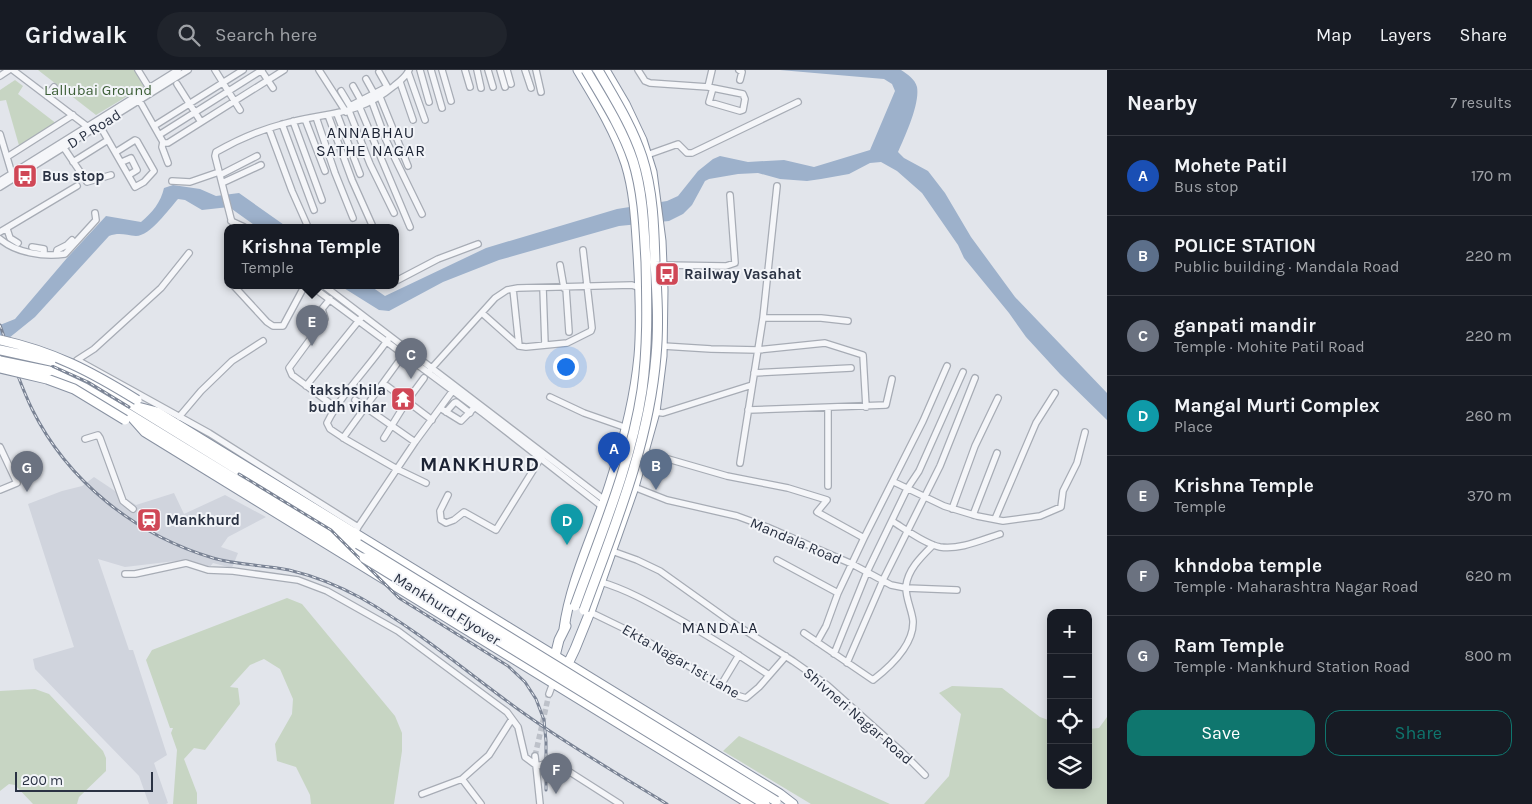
<!DOCTYPE html>
<html lang="en">
<head>
<meta charset="utf-8">
<style>
	body { margin:0; font-family:Karla,sans-serif; background:#20242c; color:#f1f3f6 }
	.controls { position:absolute; right:15px; bottom:15px; display:grid; overflow:hidden; border-radius:10px; box-shadow:0 2px 12px #0003 }
	.controls button { width:45px; height:45px; display:grid; place-items:center; padding:0; border:0; border-bottom:1px solid #363941; background:#171b24; color:#f1f3f6; font:25px sans-serif }
	.scale { position:absolute; left:15px; bottom:12px; width:138px; box-sizing:border-box; padding-left:5px; border:2px solid #2a3243; border-top:0; font-size:14px; line-height:18px; white-space:nowrap; color:#2a3243; -webkit-text-stroke:4px #f2f4f8; paint-order:stroke }
	.you { position:absolute; left:565px; top:296px; width:18px; height:18px; margin:-12px; border:4px solid #fff; border-radius:50%; background:#1a73e8; box-shadow:0 0 0 8px #1a73e833 }
	.badge { display:grid; place-items:center; width:32px; height:32px; border-radius:50%; background:#0f766e; color:#fff; font-size:16px; font-weight:700 }
	.pin { position:absolute; translate:-50% -41px; filter:drop-shadow(0 1px 2px #0008) }
	.pin::after { content:''; position:absolute; top:26px; width:18px; height:15px; background:inherit; clip-path:polygon(0 0,100% 0,50% 100%) }
	.popup { position:absolute; left:224px; top:154px; width:175px; height:65px; box-sizing:border-box; display:grid; place-content:center; border-radius:10px; background:#171b24; filter:drop-shadow(0 1px 4px #0005); font-size:16px; white-space:nowrap; color:#9ea1a6 }
	.popup b { font-size:19px; color:#f1f3f6 }
	.popup::after { content:''; position:absolute; left:50%; top:100%; margin-left:-10px; border:10px solid transparent; border-top-color:#171b24 }
	.list { margin:0; padding:0; list-style:none }
	h2 { display:flex; justify-content:space-between; align-items:center; height:65px; margin:0; padding:0 20px; font-size:21px }
	h2 small { font-size:16px; font-weight:400; color:#9ea1a6 }
	.list li { display:grid; grid-template-columns:32px 1fr auto; gap:15px; align-items:center; box-sizing:border-box; height:80px; padding:0 20px; border-top:1px solid #363941 }
	.list b { display:block; font-size:19px; white-space:nowrap }
	.list p { margin:0; font-size:16px; white-space:nowrap; color:#9ea1a6 }
	.list em { font-size:16px; font-style:normal; color:#9ea1a6 }
	.actions { display:flex; gap:10px; padding:15px 20px }
	.actions a { flex:1; padding:11px 0; border:1px solid #0f766e; border-radius:15px; text-align:center; font-size:18px; color:#0f766e }
	.actions .main { background:#0f766e; color:#fff }
	.icon { flex:none; width:28px; height:28px; fill:none; stroke:currentColor; stroke-width:2; stroke-linecap:round; stroke-linejoin:round }
	.map { position:relative; flex:none; width:1107px; height:734px; overflow:hidden }
	header { display:flex; align-items:center; gap:30px; box-sizing:border-box; height:70px; padding:0 25px; background:#171b24; border-bottom:1px solid #363941 }
	header strong { font-size:24px }
	nav { display:flex; gap:28px; margin-inline-start:auto; font-size:18px }
	.search { width:350px; height:45px; background:#20242c; display:flex; align-items:center; gap:12px; box-sizing:border-box; padding:0 18px; border-radius:28px; color:#9ea1a6; font-size:19px }
	main { display:flex }
	aside { flex:1; background:#171b24 }
	.map>svg:first-child { display:block }
	.built { fill:#d0d4dd }
	.green { fill:#c7d5c3 }
	.water { fill:#9db1cb }
	.lines { fill:none; stroke-linecap:round; stroke-linejoin:round }
	.minor-tunnel { stroke:#bdc1c9; stroke-width:5.5; stroke-dasharray:5.5 3; stroke-linecap:butt }
	.minor-casing { stroke:#a7acb5; stroke-width:8 }
	.highway-casing { stroke:#8992a2; stroke-width:11 }
	.minor { stroke:#f5f6f9; stroke-width:5.5 }
	.highway { stroke:#fff; stroke-width:9 }
	.rail-casing { stroke:#7b8495; stroke-width:3 }
	.rail { stroke:#f2f4f8; stroke-width:1; stroke-dasharray:4; stroke-linecap:butt }
	.highway-bridge-casing { stroke:#8992a2; stroke-width:11; stroke-linecap:butt }
	.highway-bridge { stroke:#fff; stroke-width:9 }
	.labels { text-anchor:middle; dominant-baseline:central; stroke-width:4; stroke-linejoin:round; paint-order:stroke }
	.park-label { font-size:15px; fill:#3d5f37; stroke:#f2f4f8 }
	.street-label { font-size:15px; fill:#2a3243; stroke:#f2f4f8 }
	.poi-label { font-size:15px; font-weight:bold; fill:#2a3243; stroke:#f2f4f8; text-anchor:start }
	.neighbourhood-label { font-size:16px; letter-spacing:1px; fill:#1c2334; stroke:#f2f4f8 }
	.district-label { font-size:20px; font-weight:bold; letter-spacing:1px; fill:#1c2334; stroke:#f2f4f8 }
</style>
</head>
<body>
<header>
<strong>Gridwalk</strong>
<div class="search"><svg class="icon" aria-label="search" viewBox="0 0 24 24"><circle cx="10" cy="10" r="6"/><path d="M15 15l6 6"/></svg>Search here</div>
<nav><a>Map</a><a>Layers</a><a>Share</a></nav>
</header>
<main>
<div class="map">
<svg width="1107" height="734" viewBox="0 0 1107 734">
	<rect width="100%" height="100%" fill="#e2e5eb"/>
	<path class="built" d="M94 407 136 435 174 423 184 444 225 425 266 447 228 467 221 477 238 483 232 498 213 493 209 498 184 490 125 497 98 489 129 580H133L167 685 154 693 168 733 166 734H149L139 706 35 599 33 589 74 577 28 434 62 421 82 416Z"/>
	<path class="green" d="M38 0H136L146 15 96 45Z
		M15 10 23 16 18 24 57 54 20 79 6 30 0 31V20Z
		M287 528 302 534 395 646 402 663V681L394 734H311L310 725 296 697 277 691 275 674 292 644 293 629 280 599 264 589 250 595 230 617 238 618 240 634 205 680 194 678 184 689 197 723V734H173L177 680 171 663 173 658H170L146 590 152 580Z
		M952 616 1002 618 1040 647 1051 651V715H1088V659L1099 658 1107 647V734H924L949 706 961 644 939 623Z
		M35 619 49 624 103 681 106 688V701L79 727 77 734H33L15 715 9 714 0 721V621Z
		M739 666 890 734H811L723 681Z"/>
	<path class="water" d="M780 0H901C907 4 915 9 917 17 920 34 905 66 898 82L904 88 928 101 945 123 971 167 1015 227 1107 323V350L1060 304 1026 267 1009 243 964 188 958 175 922 123 897 101 881 92 870 93 849 104 821 109 807 111 780 109 758 103 738 104 709 109 705 111 692 135 683 144 669 151 619 156 499 190 443 212 389 241 379 240 339 215H369L385 226 486 178 617 139 667 131 678 126 698 101 713 89 720 86 748 92 784 90 814 97 870 80 895 21 892 14 884 9Z
		M173 115 200 119 216 126 239 123 287 157H257L229 137 202 140 185 130 178 129C169 139 150 166 136 166 126 165 119 162 109 166L35 247 9 268H0V255L15 249 67 188 106 146 141 152C152 143 161 132 164 118Z"/>
	<g class="lines">
		<path class="minor-tunnel" d="M535 686 549 624"/>
		<defs>
			<path id="minor" d="M13 0 88 57 90 60
				M138 0 151 21
				M215 0 240 40
				M261 0 273 18
				M319 0 346 42
				M420 0 429 32
				M431 0 442 38
				M442 0 451 31
				M465 0 470 17
				M477 0 481 18
				M488 0 493 17
				M500 0 505 17
				M507 0 511 14
				M525 0 531 18
				M536 0 541 22
				M638 0 645 11 650 13 708 17 743 24 745 29 743 40 740 41 709 32 713 18
				M739 0 742 2 740 10
				M379 2 388 18
				M408 2 425 50
				M0 6 9 0
				M366 9 376 27
				M400 12 413 50
				M177 14 201 52
				M353 16 363 34
				M708 17 712 0
				M341 21 350 36 387 17
				M47 26 54 17
				M380 27 408 96
				M138 28 163 72 162 77 168 93
				M372 32 386 70 422 144
				M360 38 410 157
				M349 41 370 94 394 143
				M337 44 360 104
				M328 45 352 110 373 157
				M316 47 335 103 353 148
				M305 49 325 101
				M293 51 322 130
				M282 54 314 140
				M100 56 135 117 144 112 154 101 137 71 135 70 116 82
				M154 56 243 0
				M269 59 292 121 308 157
				M0 64 12 104
				M159 65 262 0
				M163 73H168L284 0
				M64 78 87 112 111 105
				M647 85 678 74 687 83H692L798 32
				M7 87 73 45
				M73 92 108 70
				M122 92 131 88 137 100 129 105
				M220 105 257 86
				M0 111 178 0
				M172 111 190 112 219 102
				M222 113 261 95
				M0 117 188 0
				M231 151 244 157
				M235 157 231 149 215 86 216 82C237 70 260 60 283 54 325 42 357 47 394 16 399 12 406 7 409 0
				M7 159 10 168 18 173
				M0 162 77 116
				M0 169C16 183 44 187 65 184L96 150 95 143
				M32 177 44 179V184
				M189 183 161 218 94 279 77 290 209 363 358 457 355 464
				M56 185 57 180 67 175 72 170
				M560 195 564 218
				M662 195 726 196 735 193 730 125
				M396 211 438 189 478 174
				M233 215 267 252 273 256H283L305 215
				M310 215 484 344 604 438
				M323 215 607 432
				M381 215H389
				M543 218 545 275
				M566 218 569 262
				M513 219 519 276
				M330 229 322 239 325 249 289 298 292 305 335 337
				M482 243 519 276 526 277 567 273 591 261 592 258 583 180
				M763 248H821L848 251
				M389 268C370 296 342 323 327 353L330 359 345 369 397 399 426 413
				M663 276 711 279 758 280 825 273 863 285 866 337
				M430 300 495 228 507 220 518 218 632 215 640 218 660 220
				M754 303 851 298
				M306 316 361 248
				M387 316 432 350
				M550 327 584 343 627 358
				M355 330 415 372
				M440 338 461 351 475 337
				M828 338V416
				M748 340 886 335 892 309
				M446 342 454 333 456 332 470 343
				M655 342 663 343 752 315
				M179 347 201 321 232 291 263 271
				M343 368 404 284
				M384 368 407 331 424 308
				M85 369 98 365 100 368 123 431 133 439
				M0 377 17 413 0 420
				M644 382 727 406 788 418 827 430 817 442 864 468
				M740 393 763 248 777 116
				M894 412 944 436 977 446 1003 451 1040 446 1061 437 1063 421 1077 393 1085 362
				M634 417 667 430 737 446 767 457 852 494 891 515 906 518 957 520
				M448 425 440 441 441 450 446 453 454 450 464 442 496 460 542 386
				M952 439 975 376 998 328
				M973 445 997 383
				M995 449 1036 353 1055 323
				M892 451C905 459 925 474 940 477 960 480 981 470 1000 464
				M358 457 415 372 454 319
				M612 481 637 490 660 501 730 551 793 591 827 615 902 682 925 705
				M777 490 838 523
				M125 504H135L186 493 208 500 233 501 298 510 327 521 398 561 507 642 518 657 525 687 537 696 548 693 562 697 620 734
				M601 512C628 520 652 534 677 548 709 566 739 585 769 605
				M590 542 625 559 659 578 736 625 746 628 759 617 786 586
				M804 563 873 610C891 596 914 575 913 551 912 540 905 527 906 516 908 499 922 486 933 475
				M817 572 826 556 838 523 864 468 923 351 947 296
				M834 584 867 502 907 419 919 401 963 302
				M847 593 883 510 940 396 975 308
				M721 615 739 585
				M549 624 553 613
				M535 686 540 734
				M462 709 481 734
				M422 724 462 709 489 685 512 649"/>
			<path id="highway" d="M51 291 90 309 358 474
				M49 301 85 318 129 344 364 488
				M134 336 157 342 780 724 793 734
				M129 344 145 362 750 734
				M564 559C571 508 596 460 611 411 624 371 635 329 639 286 642 253 640 217 638 184 636 154 635 123 626 94 615 60 596 30 578 0
				M554 590 559 570 566 556
				M566 598 575 579 590 542 634 417 655 342 662 286 663 220 661 171 652 102 642 70 625 34 605 0"/>
		</defs>
		<use href="#minor" class="minor-casing"/>
		<use href="#highway" class="highway-casing"/>
		<use href="#minor" class="minor"/>
		<use href="#highway" class="highway"/>
		<defs>
			<path id="rail" d="M0 255C10 284 19 312 32 339 68 412 136 465 213 488 237 495 264 495 289 500 314 506 339 516 361 528 418 560 469 604 522 642 568 675 618 704 667 734
				M0 284 50 295 88 312 129 337
				M239 404 331 460 399 528 508 596 525 612 536 629 544 650 546 671V720"/>
		</defs>
		<use href="#rail" class="rail-casing"/>
		<use href="#rail" class="rail"/>
		<defs>
			<path id="highway-bridge" d="M0 270C54 282 90 301 137 330
				M0 280 51 291
				M0 291 49 301
				M0 298 47 309 74 319 125 350
				M358 474 776 731
				M364 488 765 734
				M575 536C600 466 631 394 642 320 648 277 647 235 646 192 644 158 643 123 633 91 622 58 603 29 586 0
				M584 540C614 458 649 374 656 286 659 255 657 223 655 192 654 157 653 121 642 87 632 56 614 28 598 0"/>
		</defs>
		<use href="#highway-bridge" class="highway-bridge-casing"/>
		<use href="#highway-bridge" class="highway-bridge"/>
	</g>
	<defs>
		<symbol id="bus-square" viewBox="-11 -11 22 22"><rect x="-9" y="-9" width="18" height="18" rx="4" fill="#d04756" stroke="#f2f4f8"/><path d="M-5-6H5V4H4V6H2V4H-2V6H-4V4H-5ZM-3.5-4V0h7V-4ZM-3.5 1.2v1.5H-2V1.2ZM2 1.2v1.5H3.5V1.2Z" fill="#fff"/></symbol>
		<symbol id="temple-square" viewBox="-11 -11 22 22"><rect x="-9" y="-9" width="18" height="18" rx="4" fill="#d04756" stroke="#f2f4f8"/><path d="M0-6L5-2H3V0L6.5 2.5H4V6H1.5V3h-3V6H-4V2.5H-6.5L-3 0V-2H-5Z" fill="#fff"/></symbol>
		<symbol id="station-square" viewBox="-11 -11 22 22"><rect x="-9" y="-9" width="18" height="18" rx="4" fill="#d04756" stroke="#f2f4f8"/><path d="M-3-6H3Q5-6 5-4V2Q5 4 3 4L4.5 6H3L1.5 4h-3L-3 6H-4.5L-3 4Q-5 4-5 2V-4Q-5-6-3-6ZM-3.5-4v3h7v-3ZM-3.5 1v1.5H-2V1ZM2 1v1.5H3.5V1Z" fill="#fff"/></symbol>
	</defs>
	<g fill-rule="evenodd">
		<use href="#bus-square" x="11" y="92" width="28" height="28"/>
		<use href="#bus-square" x="653" y="190" width="28" height="28"/>
		<use href="#temple-square" x="389" y="315" width="28" height="28"/>
		<use href="#station-square" x="135" y="436" width="28" height="28"/>
	</g>
	<g class="labels">
		<g class="park-label">
			<text x="98" y="20">Lallubai Ground</text>
		</g>
		<g class="street-label">
			<text transform="translate(94 59) rotate(-32)">D P Road</text>
			<text transform="translate(796 471) rotate(23)">Mandala Road</text>
			<text transform="translate(447 539) rotate(32)">Mankhurd Flyover</text>
			<text transform="translate(681 591) rotate(30)">Ekta Nagar 1st Lane</text>
			<text transform="translate(858 646) rotate(41)">Shivneri Nagar Road</text>
		</g>
		<g class="poi-label">
			<text x="42" y="106">Bus stop</text>
			<text x="684" y="204">Railway Vasahat</text>
			<text x="386" y="320" text-anchor="end">takshshila<tspan x="386" dy="17">budh vihar</tspan></text>
			<text x="166" y="450">Mankhurd</text>
		</g>
		<g class="neighbourhood-label">
			<text x="371" y="62">ANNABHAU<tspan x="371" dy="18">SATHE NAGAR</tspan></text>
			<text x="720" y="557">MANDALA</text>
		</g>
		<g class="district-label">
			<text x="480" y="394">MANKHURD</text>
		</g>
	</g>
</svg>
<div class="controls">
<button>+</button>
<button>−</button>
<button><svg class="icon" aria-label="locate" viewBox="0 0 24 24"><circle cx="12" cy="12" r="6"/><path d="M12 2v4M12 18v4M2 12h4M18 12h4"/></svg></button>
<button><svg class="icon" aria-label="layers" viewBox="0 0 24 24"><path d="M12 4l9 5-9 5-9-5zM3 14l9 5 9-5"/></svg></button>
</div>
<div class="scale">200 m</div>
<div class="you"></div>
<div class="pin badge" style="left:614px;top:403px;background:#1a4fb4">A</div>
<div class="pin badge" style="left:656px;top:420px;background:#5c6f8a">B</div>
<div class="pin badge" style="left:411px;top:309px;background:#6b7280">C</div>
<div class="pin badge" style="left:567px;top:475px;background:#0f9aa8">D</div>
<div class="pin badge" style="left:312px;top:276px;background:#6b7280">E</div>
<div class="popup"><b>Krishna Temple</b>Temple</div>
<div class="pin badge" style="left:556px;top:724px;background:#6b7280">F</div>
<div class="pin badge" style="left:27px;top:422px;background:#6b7280">G</div>
</div>
<aside>
<h2>Nearby<small>7 results</small></h2>
<ul class="list">
<li><span class="badge" style="background:#1a4fb4">A</span><div><b>Mohete Patil</b><p>Bus stop</p></div><em>170 m</em></li>
<li><span class="badge" style="background:#5c6f8a">B</span><div><b>POLICE STATION</b><p>Public building · Mandala Road</p></div><em>220 m</em></li>
<li><span class="badge" style="background:#6b7280">C</span><div><b>ganpati mandir</b><p>Temple · Mohite Patil Road</p></div><em>220 m</em></li>
<li><span class="badge" style="background:#0f9aa8">D</span><div><b>Mangal Murti Complex</b><p>Place</p></div><em>260 m</em></li>
<li><span class="badge" style="background:#6b7280">E</span><div><b>Krishna Temple</b><p>Temple</p></div><em>370 m</em></li>
<li><span class="badge" style="background:#6b7280">F</span><div><b>khndoba temple</b><p>Temple · Maharashtra Nagar Road</p></div><em>620 m</em></li>
<li><span class="badge" style="background:#6b7280">G</span><div><b>Ram Temple</b><p>Temple · Mankhurd Station Road</p></div><em>800 m</em></li>
</ul>
<div class="actions"><a class="main">Save</a><a>Share</a></div>
</aside>
</main>
</body>
</html>
